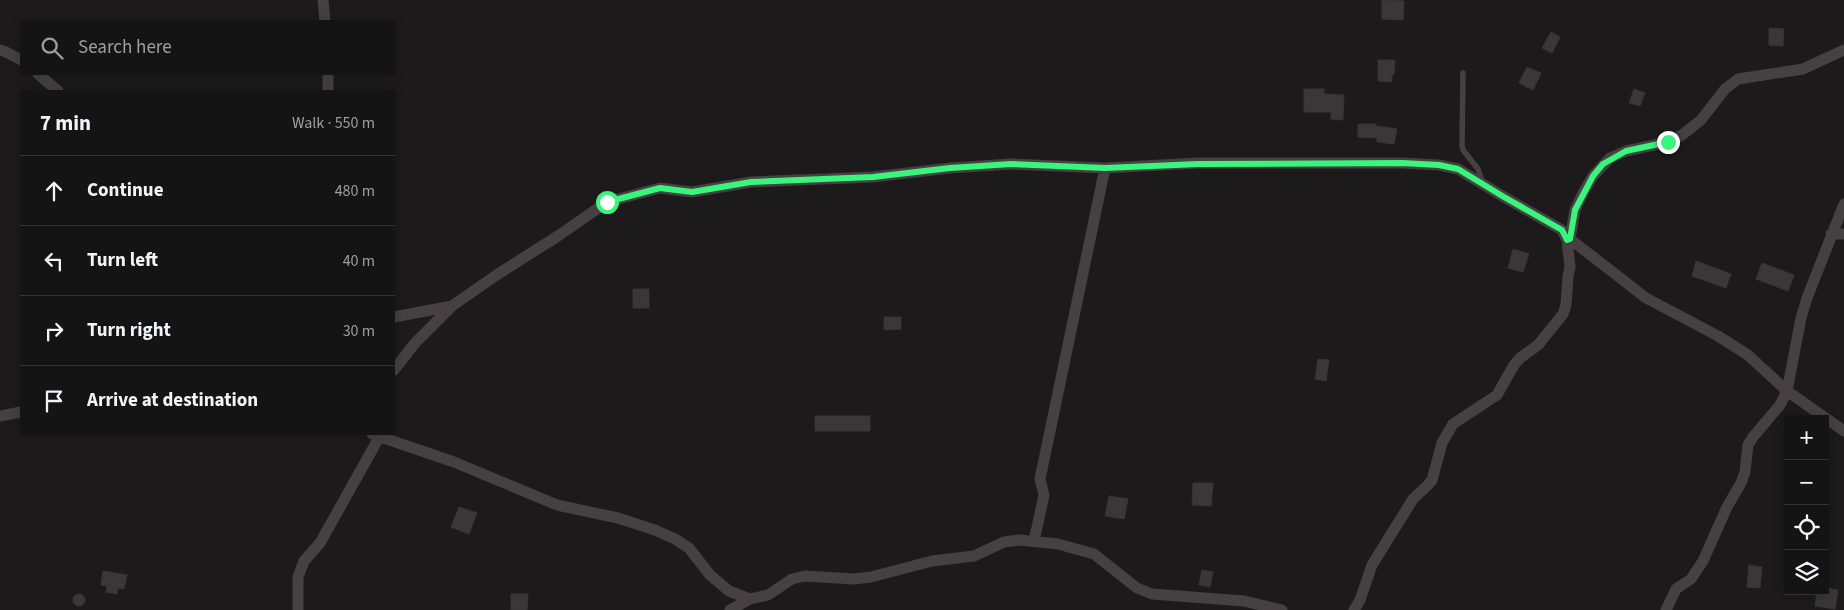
<!DOCTYPE html>
<html lang="en">
<head>
<meta charset="utf-8">
<style>
	body { margin:0; font-family:"Source Sans 3",sans-serif; background:#222122; color:#f1f3f6 }
	.controls { position:absolute; right:15px; bottom:15px; display:grid; overflow:hidden; border-radius:0px; box-shadow:0 2px 12px #0003 }
	.controls button { width:45px; height:45px; display:grid; place-items:center; padding:0; border:0; border-bottom:1px solid #343334; background:#151414; color:#f1f3f6; font:25px sans-serif }
	.stop { position:absolute; width:15px; height:15px; margin:-11px; border:4px solid #39f57b; border-radius:50%; background:#fff }
	.stop.end { background:#39f57b; border-color:#fff; box-shadow:0 1px 5px #0008 }
	.list { margin:0; padding:0; list-style:none }
	h2 { display:flex; justify-content:space-between; align-items:center; height:65px; margin:0; padding:0 20px; font-size:21px }
	h2 small { font-size:16px; font-weight:400; color:#9d9ea0 }
	.list li { display:grid; grid-template-columns:32px 1fr auto; gap:15px; align-items:center; box-sizing:border-box; height:70px; padding:0 20px; border-top:1px solid #343334 }
	.list b { display:block; font-size:19px; white-space:nowrap }
	.list em { font-size:16px; font-style:normal; color:#9d9ea0 }
	.icon { flex:none; width:28px; height:28px; fill:none; stroke:currentColor; stroke-width:2; stroke-linecap:round; stroke-linejoin:round }
	.map { position:relative; flex:none; width:1844px; height:610px; overflow:hidden }
	.search { position:absolute; background:#151414; box-shadow:0 2px 12px #0003; left:20px; top:20px; width:375px; height:55px; display:flex; align-items:center; gap:12px; box-sizing:border-box; padding:0 18px; border-radius:0px; color:#9d9ea0; font-size:19px }
	.panel { position:absolute; background:#151414; box-shadow:0 2px 12px #0003; left:20px; top:90px; width:375px; height:345px; border-radius:0px }
	.map>svg:first-child { display:block }
	.building { fill:#3b3739; stroke:#383435 }
	.lines { fill:none; stroke-linecap:round; stroke-linejoin:round }
	.service { stroke:#464043; stroke-width:5.5 }
	.minor { stroke:#464043; stroke-width:11 }
	.route { stroke:#39f57b; stroke-width:6 }
</style>
</head>
<body>
<div class="map">
<svg width="1844" height="610" viewBox="0 0 1844 610">
	<rect width="100%" height="100%" fill="#1c1a1b"/>
	<path class="building" d="M1382 0 1404 1 1403 20 1382 19Z
		M1769 28 1784 29 1783 46 1769 45Z
		M1551 32 1560 37 1552 53 1542 48Z
		M1378 60H1395L1394 75 1392 74V82L1378 81Z
		M1527 67 1541 73 1533 90 1519 83Z
		M1304 89H1324V94L1344 95 1343 120 1331 119V112H1304Z
		M1634 89 1645 93 1640 106 1629 103Z
		M1358 124H1376V126L1397 129 1394 144 1377 142V138L1358 137Z
		M1513 249 1529 254 1523 272 1508 268Z
		M1696 261 1731 274 1726 288 1692 276Z
		M1762 263 1794 275 1788 291 1756 279Z
		M633 289H649V308H633Z
		M884 317H901V329L884 330Z
		M1318 359 1329 360 1326 381 1315 379Z
		M815 416H870V431H815Z
		M1193 483H1213L1211 506 1192 505Z
		M1109 496 1128 499 1124 519 1105 516Z
		M459 507 477 513 469 534 451 527Z
		M1749 565 1762 567 1760 588 1747 587Z
		M1202 570 1213 572 1210 587 1199 585Z
		M103 571 127 575 124 589 118 588 117 594 106 592 107 586 101 585Z
		M1825 588 1838 590 1835 609 1815 606 1817 591H1825Z
		M73 600a6 6 0 1 1 12 0a6 6 0 1 1-12 0Z
		M511 594H528L527 610H511Z"/>
	<g class="lines">
		<path class="service" d="M1463 73 1462 145 1463 150 1478 169 1482 181"/>
		<path class="minor" d="M323 0 325 21
			M0 50 6 52 21 60
			M38 74 58 91
			M328 91V74
			M1831 234H1844
			M1570 239 1575 210 1584 191 1593 176 1610 158 1626 151 1668 142 1682 135 1701 120 1725 89 1738 79 1803 69 1844 50
			M1567 240 1570 239 1646 298 1718 336 1748 355 1787 391 1844 431
			M394 317 452 306
			M394 370 415 343 452 306 498 274 558 236 607 202 660 188 692 192 751 182 873 177 950 168 1011 164 1105 168 1198 163H1402L1439 165 1458 169 1504 197 1562 230 1567 240 1570 267 1568 276 1566 305 1563 314 1538 345 1520 358 1514 365 1497 395 1453 424 1442 443 1432 480 1428 485 1413 499 1372 565 1360 600 1354 610
			M0 416 21 412
			M372 434 454 462 557 505 618 518 655 530 675 539 689 548 710 575 729 591 750 599 768 595 792 579 805 576 854 579 871 577 932 561 974 556 1004 542 1019 540 1058 544 1094 554 1137 588 1152 594 1244 601 1282 610
			M1034 541 1044 495 1040 479 1105 168
			M298 610V577L304 561 320 543 381 434
			M730 610 750 599
			M1666 610 1676 589 1691 579 1703 561 1727 507 1741 483 1745 472 1748 445 1753 437 1780 405 1787 391 1801 318 1807 298 1844 204"/>
	</g>
	<g class="lines">
		<path class="route" d="M607 202 660 188 692 192 751 182 873 177 950 168 1011 164 1105 168 1198 164 1402 163 1439 165 1458 169 1504 197 1562 230 1567 240 1570 239 1575 210 1593 176 1603 164 1626 151 1668 142"/>
	</g>
</svg>
<div class="controls">
<button>+</button>
<button>−</button>
<button><svg class="icon" aria-label="locate" viewBox="0 0 24 24"><circle cx="12" cy="12" r="6"/><path d="M12 2v4M12 18v4M2 12h4M18 12h4"/></svg></button>
<button><svg class="icon" aria-label="layers" viewBox="0 0 24 24"><path d="M12 4l9 5-9 5-9-5zM3 14l9 5 9-5"/></svg></button>
</div>
<div class="stop" style="left:607px;top:202px"></div>
<div class="stop end" style="left:1668px;top:142px"></div>
<div class="search"><svg class="icon" aria-label="search" viewBox="0 0 24 24"><circle cx="10" cy="10" r="6"/><path d="M15 15l6 6"/></svg>Search here</div>
<section class="panel">
<h2>7 min<small>Walk · 550 m</small></h2>
<ul class="list">
<li><svg class="icon" aria-label="ahead" viewBox="0 0 24 24"><path d="M12 20V5M6 11l6-6 6 6"/></svg><div><b>Continue</b></div><em>480 m</em></li>
<li><svg class="icon" aria-label="left" viewBox="0 0 24 24"><path d="M17 20v-9H6M10 6l-5 5 5 5"/></svg><div><b>Turn left</b></div><em>40 m</em></li>
<li><svg class="icon" aria-label="right" viewBox="0 0 24 24"><path d="M7 20v-9h11M14 6l5 5-5 5"/></svg><div><b>Turn right</b></div><em>30 m</em></li>
<li><svg class="icon" aria-label="arrive" viewBox="0 0 24 24"><path d="M6 21V4h12l-3 4 3 4H6"/></svg><div><b>Arrive at destination</b></div></li>
</ul>
</section>
</div>
</body>
</html>
